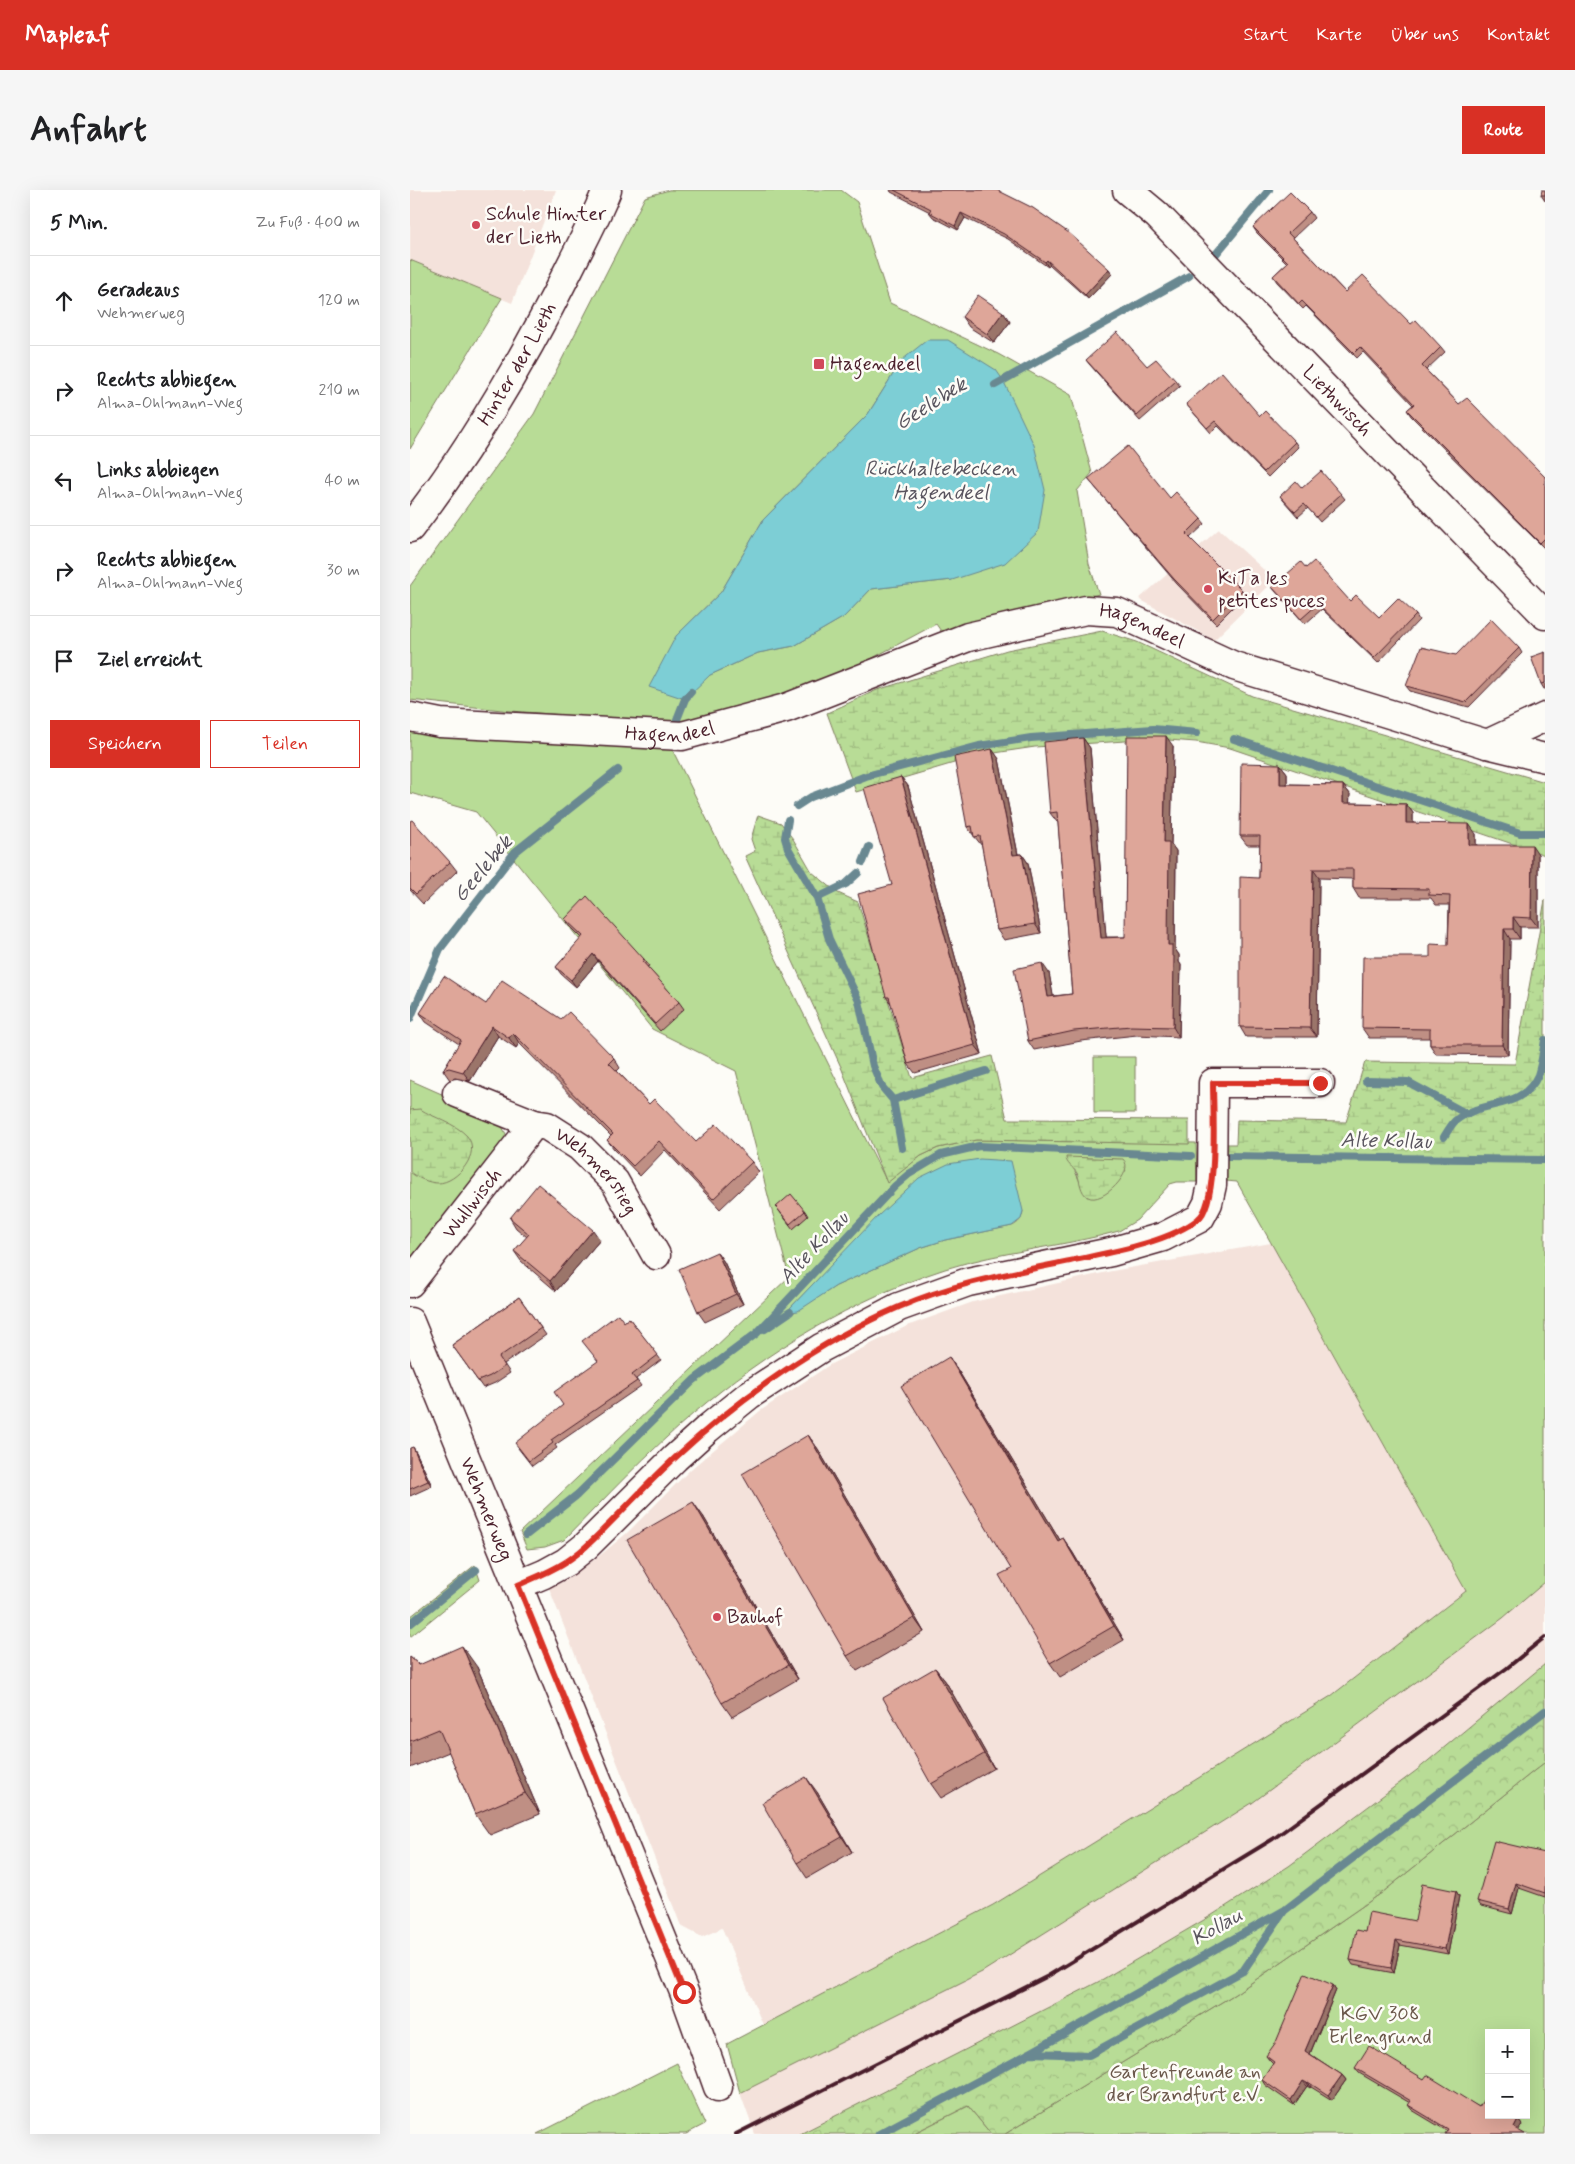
<!DOCTYPE html>
<html lang="de">
<head>
<meta charset="utf-8">
<style>
	body { margin:0; font-family:Mynerve,sans-serif; background:#f6f6f6; color:#202124 }
	.controls { position:absolute; right:15px; bottom:15px; display:grid; overflow:hidden; border-radius:0px; box-shadow:0 5px 20px #0002 }
	.controls button { width:45px; height:45px; display:grid; place-items:center; padding:0; border:0; border-bottom:1px solid #e0e0e0; background:#fff; color:#202124; font:25px sans-serif }
	.stop { position:absolute; width:15px; height:15px; margin:-11px; border:4px solid #d93025; border-radius:50%; background:#fff }
	.stop.end { background:#d93025; border-color:#fff; box-shadow:0 1px 5px #0008 }
	.list { margin:0; padding:0; list-style:none }
	h2 { display:flex; justify-content:space-between; align-items:center; height:65px; margin:0; padding:0 20px; font-size:21px }
	h2 small { font-size:16px; font-weight:400; color:#757577 }
	.list li { display:grid; grid-template-columns:32px 1fr auto; gap:15px; align-items:center; box-sizing:border-box; height:90px; padding:0 20px; border-top:1px solid #e0e0e0 }
	.list b { display:block; font-size:19px; white-space:nowrap }
	.list p { margin:0; font-size:16px; white-space:nowrap; color:#757577 }
	.list em { font-size:16px; font-style:normal; color:#757577 }
	.actions { display:flex; gap:10px; padding:15px 20px }
	.actions a { flex:1; padding:11px 0; border:1px solid #d93025; border-radius:0px; text-align:center; font-size:18px; color:#d93025 }
	.actions .main { background:#d93025; color:#fff }
	.icon { flex:none; width:28px; height:28px; fill:none; stroke:currentColor; stroke-width:2; stroke-linecap:round; stroke-linejoin:round }
	.map { position:relative; flex:none; width:1135px; height:1944px; overflow:hidden; border-radius:0px }
	header { display:flex; align-items:center; gap:30px; box-sizing:border-box; height:70px; padding:0 25px; background:#d93025; color:#fff }
	header strong { font-size:24px }
	nav { display:flex; gap:28px; margin-inline-start:auto; font-size:18px }
	.intro { display:flex; align-items:center; justify-content:space-between; box-sizing:border-box; height:120px; padding:0 30px }
	h1 { margin:0; font-size:35px }
	.button { padding:12px 22px; border-radius:0px; background:#d93025; color:#fff; font-size:18px; font-weight:700 }
	main { display:flex; gap:30px; padding:0 30px }
	aside { flex:1; background:#fff; border-radius:0px; box-shadow:0 5px 20px #0002 }
	.map>svg:first-child { display:block }
	.built { fill:#f4e2db }
	.green { fill:#b8dc96; stroke:#817e60; fill-rule:evenodd }
	.forest { fill:url(#forest-crowns); stroke:#817e60 }
	.wetland { fill:url(#wetland-marsh); stroke:#817e60 }
	.water { fill:#7dced5; stroke:#698891 }
	.lines { fill:none; stroke-linecap:round; stroke-linejoin:round }
	.stream { stroke:#698891; stroke-width:8 }
	.minor-casing { stroke:#4a1f2b; stroke-width:31 }
	.minor { stroke:#fdfcf7; stroke-width:28 }
	.rail { stroke:#4a1f2b; stroke-width:4 }
	.wall { fill:#bf8f84; stroke:#4a1f2b }
	.shaded-wall { fill:#9b746b; stroke:#4a1f2b }
	.building { fill:#dea699; stroke:#4a1f2b }
	.route { stroke:#d93025; stroke-width:6 }
	.poi-dot { fill:#d1495b; stroke:#fdfcf7; stroke-width:2 }
	.labels { text-anchor:middle; dominant-baseline:central; stroke-width:5; stroke-linejoin:round; paint-order:stroke }
	.poi-label { font-size:20px; fill:#4a1f2b; stroke:#fdfcf7; text-anchor:start }
	.street-label { font-size:20px; fill:#4a1f2b; stroke:#fdfcf7 }
	.park-label { font-size:20px; fill:#6b584b; stroke:#fdfcf7 }
	.water-label { font-size:21px; font-style:italic; fill:#59545e; stroke:#fdfcf7 }
</style>
</head>
<body>
<header>
<strong>Mapleaf</strong>
<nav><a>Start</a><a>Karte</a><a>Über uns</a><a>Kontakt</a></nav>
</header>
<div class="intro"><h1>Anfahrt</h1><a class="button">Route</a></div>
<main>
<aside>
<h2>5 Min.<small>Zu Fuß · 400 m</small></h2>
<ul class="list">
<li><svg class="icon" aria-label="ahead" viewBox="0 0 24 24"><path d="M12 20V5M6 11l6-6 6 6"/></svg><div><b>Geradeaus</b><p>Wehmerweg</p></div><em>120 m</em></li>
<li><svg class="icon" aria-label="right" viewBox="0 0 24 24"><path d="M7 20v-9h11M14 6l5 5-5 5"/></svg><div><b>Rechts abbiegen</b><p>Alma-Ohlmann-Weg</p></div><em>210 m</em></li>
<li><svg class="icon" aria-label="left" viewBox="0 0 24 24"><path d="M17 20v-9H6M10 6l-5 5 5 5"/></svg><div><b>Links abbiegen</b><p>Alma-Ohlmann-Weg</p></div><em>40 m</em></li>
<li><svg class="icon" aria-label="right" viewBox="0 0 24 24"><path d="M7 20v-9h11M14 6l5 5-5 5"/></svg><div><b>Rechts abbiegen</b><p>Alma-Ohlmann-Weg</p></div><em>30 m</em></li>
<li><svg class="icon" aria-label="arrive" viewBox="0 0 24 24"><path d="M6 21V4h12l-3 4 3 4H6"/></svg><div><b>Ziel erreicht</b></div></li>
</ul>
<div class="actions"><a class="main">Speichern</a><a>Teilen</a></div>
</aside>
<div class="map">
<svg width="1135" height="1944" viewBox="0 0 1135 1944">
	<defs>
		<pattern id="forest-crowns" width="20" height="18" patternUnits="userSpaceOnUse" patternTransform="scale(1.25)"><rect width="20" height="18" fill="#b8dc96"/><path d="M2 6a3 3 0 1 1 6 0M12 15a3 3 0 1 1 6 0" fill="none" stroke="#a0bc81"/></pattern>
		<pattern id="wetland-marsh" width="20" height="14" patternUnits="userSpaceOnUse" patternTransform="scale(1.25)"><rect width="20" height="14" fill="#b8dc96"/><path d="M1 5h8M5 5V1M11 12h8M15 12V8" fill="none" stroke="#a0bc81"/></pattern>
	</defs>
	<rect width="100%" height="100%" fill="#fdfcf7"/>
	<filter id="ink" filterUnits="userSpaceOnUse"><feTurbulence type="fractalNoise" baseFrequency=".02" numOctaves="2"/><feDisplacementMap in="SourceGraphic" scale="10" xChannelSelector="R" yChannelSelector="G"/><feConvolveMatrix kernelMatrix="1 2 1 2 8 2 1 2 1" color-interpolation-filters="sRGB"/></filter>
	<g filter="url(#ink)">
		<path class="built" d="M0 0H146L102 113 0 70Z
			M809 339 865 390 804 450 729 409Z
			M861 1053 1056 1401 921 1506 583 1715 353 1835 312 1738 292 1747 271 1736 139 1398 156 1390 188 1367 217 1343 281 1279 350 1221 421 1174 497 1136 563 1112 702 1081Z
			M1135 1392V1474L1007 1580 879 1676 799 1727 688 1792 390 1944H345L330 1903 572 1782 842 1613 1093 1428Z"/>
		<path class="green" d="M259 0H431L447 12 480 113 588 164 661 205 682 283 667 301 679 374 689 404 533 444 526 434 388 508 270 534 101 521 0 510V396L124 224 235 7ZM492 170 542 390 461 399 434 427 384 456 348 463 300 485 266 446 311 402 353 330 458 224Z
			M0 70 92 108 0 259Z
			M0 538 261 557 477 992 511 966 528 958 566 950 786 953 787 992H767L760 994 727 1030 709 1041C652 1057 592 1061 535 1079 443 1109 357 1161 284 1223 238 1262 196 1307 154 1350L135 1357 117 1359 110 1342 379 1087 326 881 242 839 66 622 0 603ZM663 977 716 980C703 999 701 1003 677 1007ZM496 1000 613 1021C612 1029 609 1033 602 1036L535 1050 510 1058 426 1096 383 1123 380 1118Z
			M684 867H725V923H684Z
			M0 890 88 929 96 944V958L2 1070H0Z
			M817 966 1135 970V1392L1093 1428 842 1613 572 1782 330 1903 317 1854 583 1715 921 1506 1056 1401 827 992 816 991Z
			M65 1375 70 1390 0 1447V1427Z
			M1135 1572V1944H595L825 1804 973 1702ZM1079 1843H1116V1925H1079Z
			M267 1873 295 1934 276 1944H127Z
			M558 1916 581 1944H502Z"/>
		<path class="forest" d="M1135 1474V1572L973 1702 825 1804 595 1944H581L558 1916 502 1944H390L688 1792 799 1727 879 1676 1007 1580Z"/>
		<path class="wetland" d="M692 441 727 452 842 506 1135 592V665L820 558 786 552 745 549 625 557 571 565 446 602 417 523 467 500 597 460Z
			M348 625 371 633 383 649 402 682 428 703 448 712 502 888 582 866 597 929 779 930V954L566 950 528 958 511 966 477 993 431 877 335 666 345 661 341 649Z
			M1135 710V970L817 966V954H826L827 930 936 932 955 872 1105 874Z
			M10 919C24 928 45 933 57 946 72 963 47 993 28 993 19 993 7 988 0 982V920Z
			M656 967 713 969C726 981 692 1015 678 1007 670 1003 670 990 667 983 663 977 656 974 656 967Z"/>
		<path class="water" d="M517 150H538L586 180 593 190 624 255 635 300 628 342 595 373 542 390 461 399 434 427 384 456 348 463 300 485 275 509 239 497 266 446 311 402 353 330 458 224 492 170Z
			M570 969 601 971 613 1021 611 1029 602 1036 535 1050 510 1058 426 1096 388 1121 380 1122V1118L469 1025 509 988 538 974Z"/>
		<g class="lines">
			<path class="stream" d="M806 64 859 0
				M585 195 779 86
				M266 532 275 509 281 502
				M824 549 1110 643H1135
				M387 616 401 607 456 586 569 556 621 548 743 539 787 543
				M378 630 375 648 378 658 407 708 419 749 449 811 463 876 472 897 483 910 492 958
				M453 672 459 657
				M407 708 436 694 448 683
				M0 829 30 759 105 662 208 580
				M956 891 998 892 1057 924
				M483 910 576 881
				M1034 947C1037 942 1041 935 1045 931 1070 909 1112 922 1128 885 1132 874 1133 861 1135 850
				M817 966 1135 970
				M355 1139 380 1122
				M116 1345 167 1305 284 1190 347 1143 485 996 499 984 531 965 569 956 781 966
				M0 1434 66 1380
				M621 1863 679 1865 833 1781 874 1721
				M469 1944 620 1863 875 1720 1135 1521"/>
			<defs>
				<g id="minor">
					<path id="s1" d="M717 0 747 25 1135 425"/>
					<path id="s2" d="M0 338C62 258 114 169 159 79 172 53 186 27 197 0"/>
					<path id="s3" d="M0 527 30 533 272 546 376 518 558 447 676 420 707 422 824 476 1077 554 1135 568"/>
					<path d="M1077 554 1135 527"/>
					<path id="s4" d="M47 903 124 934 137 936 170 957 205 992 246 1065"/>
					<path id="s5" d="M0 1093 124 934"/>
					<path id="s6" d="M0 1132 274 1802 308 1897"/>
					<path d="M108 1395 134 1384 156 1372 176 1356 265 1268 297 1239 339 1205 411 1158 489 1117 558 1092 701 1062 753 1047 790 1028 798 1013 802 995 803 893H910"/>
				</g>
			</defs>
			<use href="#minor" class="minor-casing"/>
			<use href="#minor" class="minor"/>
			<path class="rail" d="M326 1944 638 1786 863 1649 1097 1478 1135 1447"/>
		</g>
		<path class="wall" d="M480 0H587L699 79 702 84 678 109 640 75 638 77 598 49 555 28 548 40 523 27 519 22H520L481 2Z
			M1135 0V11L1131 5Z
			M900 22 904 28 883 48 935 102 1001 134 1031 157 1035 162 1016 180 1049 214 1135 287V357L1134 358 1001 226 997 220 1003 215 953 162 947 168 896 116 893 119 867 92 863 86 877 73 847 43 843 37Z
			M593 122 600 132 584 153 559 137 552 127Z
			M676 170 737 176 766 191 770 196 730 231 680 175Z
			M776 214 850 226 885 252 888 257 858 287 808 236 801 243Z
			M678 289 760 308 791 329 795 334 780 348 832 400 835 405 806 434 767 394Z
			M892 298 931 304 935 309 910 332 898 318 888 327 874 311 870 306Z
			M896 378 940 411 969 427 1006 425 1009 430 968 473 912 419 895 434 866 402 862 397Z
			M1109 458 1112 463 1059 517 1000 501 996 496Z
			M1135 462V499H1134L1131 494Z
			M673 548 680 558 696 747H715L763 556 761 654 766 661 765 759 769 765V772L771 775 769 847 727 845 671 851 624 860 618 851 639 783 643 806 662 804 648 632H647L640 623Z
			M582 559 589 569 608 664H612L618 673 631 743 594 750 587 740 572 656 557 637Z
			M870 574 877 583V594L933 595 940 604 939 613 996 614 1003 623V633L1066 644V655L1128 664V737H1110V749H1100L1098 865 1026 864 1020 855V848H959L952 838 1020 767 1038 755 1039 715H1026L1021 708H949L943 698V689L909 688 907 847H836L830 837 849 688 850 655H837L830 646Z
			M491 587 498 596 572 864 505 883 498 874 482 815 476 807 482 695Z
			M0 631 40 672 47 681 13 714 0 700Z
			M155 729 234 769 239 776 237 777 269 812 274 819 250 841 188 771 166 797 151 784 146 777 172 748 160 736Z
			M76 814 204 868 210 878 207 881 239 914 286 952 342 972 349 982 310 1019 255 960 230 986 204 959 197 950 201 946 109 853 106 858 88 846 60 891 45 888 40 890 33 880 49 854 16 832 10 823Z
			M366 1017 395 1021 398 1026 383 1039Z
			M100 1028 190 1050 146 1101 111 1071 104 1061 117 1047 106 1038Z
			M307 1062 314 1072 333 1114 295 1132 288 1122Z
			M109 1107 136 1145 94 1174 100 1183 85 1193 73 1198 42 1155Z
			M219 1128 251 1170 226 1189 231 1196 145 1255 147 1258 122 1276 108 1258 153 1215 188 1172 214 1132Z
			M539 1167 549 1182 650 1350 653 1348 663 1363 714 1450 650 1487 640 1473 601 1379Z
			M398 1245 408 1259 514 1442 447 1481 437 1466Z
			M0 1258 6 1262 22 1296 0 1306Z
			M293 1326 388 1489 322 1527 312 1513Z
			M0 1467 9 1475 67 1477 130 1624 80 1645 65 1624 39 1562 0 1578Z
			M525 1478 536 1492 584 1578 531 1608 521 1594Z
			M407 1602 442 1662 397 1688 387 1673Z
			M1135 1663V1707L1109 1698 1102 1724 1071 1716 1067 1711Z
			M1046 1701 1049 1706 1038 1764 990 1755 984 1783 943 1775 940 1770 955 1742 1005 1731Z
			M923 1795 926 1800 900 1864 932 1885 936 1890 922 1910 901 1897 900 1898 897 1896 884 1915 855 1895 852 1890 863 1874 860 1871 856 1866Z
			M945 1878 1014 1889 1069 1917 1108 1930 1112 1935 1037 1941 1002 1920 998 1915 1000 1913 949 1883Z"/>
		<path class="shaded-wall" d="M551 23 555 28 548 40 545 36Z
			M637 70 640 75 638 77 635 72Z
			M699 79 702 84 678 109 675 105Z
			M593 122 600 132 584 153 577 144Z
			M756 546 763 556 761 654 766 661 765 759 769 765V772L771 775 769 847 763 837 762 766 758 755 754 652Z
			M673 548 680 558 697 757 691 748Z
			M582 559 589 569 610 675 603 665Z
			M870 574 877 583V603L870 594Z
			M491 587 498 596 572 864 565 855Z
			M933 595 940 604 939 623 933 613Z
			M996 614 1003 623V642L996 633Z
			M1059 634 1066 644V664L1059 655Z
			M1122 655 1128 664V737L1121 728Z
			M612 664 618 673 631 743 625 734Z
			M903 679 909 688 907 847 900 838Z
			M1103 727 1110 737V749L1103 739Z
			M1094 739 1100 749 1098 865 1092 855Z
			M183 764 188 771 166 797 161 790Z
			M632 773 639 783 645 816 638 807Z
			M82 836 88 846 60 891 53 882Z
			M103 843 109 853 106 858 99 848Z
			M183 1040 190 1050 146 1101 140 1091Z
			M307 1062 314 1072 333 1114 326 1104Z
			M539 1167 549 1182 659 1365 648 1351Z
			M398 1245 408 1259 514 1442 504 1428Z
			M3 1257 6 1262 22 1296 18 1291Z
			M283 1312 293 1326 388 1489 378 1475Z
			M653 1348 663 1363 714 1450 704 1436Z
			M52 1456 67 1477 130 1624 115 1603Z
			M525 1478 536 1492 584 1578 574 1564Z
			M396 1587 407 1602 442 1662 432 1647Z
			M1106 1693 1109 1698 1102 1724 1099 1719Z
			M1046 1701 1049 1706 1038 1764 1035 1759Z
			M986 1750 990 1755 984 1783 981 1778Z
			M923 1795 926 1800 899 1866 895 1861Z
			M932 1885 936 1890 922 1910 918 1905Z
			M893 1891 897 1896 884 1915 881 1910Z
			M898 1892 901 1897 900 1898 897 1893Z
			M1108 1930 1112 1935 1107 1943 1104 1938Z"/>
		<path class="building" d="M484 0H587L623 18 659 43 699 79 675 105 637 70 635 72 594 44 551 23 545 36 519 22 521 19Z
			M1132 0H1135V5H1131Z
			M880 2 900 22 878 43 935 102 953 85 1001 134 1006 130 1031 157 1012 176 1049 214 1057 208 1135 287V348L1130 353 997 220 1004 214 950 157 944 163 892 111 889 114 863 86 878 72 843 37Z
			M568 105 593 122 577 144 552 127Z
			M707 142 737 176 746 169 766 191 727 226 676 170Z
			M812 182 850 226 855 221 885 252 854 282 805 231 797 238 776 214Z
			M718 256 760 308 766 302 791 329 776 344 832 400 803 429 764 389 678 289Z
			M911 281 931 304 906 327 894 314 885 322 870 306 886 291 892 298Z
			M904 371 940 411 946 405 969 427 988 408 1006 425 964 468 908 414 891 429 862 397 891 372 896 378Z
			M1081 429 1109 458 1056 512 996 496 1011 457 1046 465Z
			M1135 462V493L1131 494 1121 467Z
			M717 546H756L754 652H759L758 755H762V766H764L763 837 721 836 664 841 618 851 604 779 632 773 638 807 662 804 647 622 640 623 634 552 673 548 691 748 715 747Z
			M582 559 603 665 612 664 625 734 587 740 570 646 564 647 562 636 557 637 544 567Z
			M831 573 870 574V594L933 595V613L996 614V633L1059 634V655H1122L1121 728 1103 727V739H1094L1092 855H1020V839L952 838 953 767H1020V754L1038 755 1040 706 1019 705V699L943 698V679H903L900 838 830 837V687L849 688 850 646H830Z
			M491 587 565 855 498 874 479 807H476L448 704 482 695 454 598Z
			M2 630 40 672 6 704 0 698V631Z
			M177 706 234 769 232 771 269 812 245 834 183 764 161 790 146 777 173 746 155 729Z
			M34 786 76 814 92 790 151 829 159 822 204 868 199 873 239 914 244 909 286 952 306 934 342 972 303 1009 249 951 223 976 197 950 203 944 103 843 99 848 82 836 53 882 39 878 33 880 51 850 10 823Z
			M128 994 183 1040 140 1091 104 1061 119 1044 100 1028Z
			M381 1004 395 1021 380 1034 366 1017Z
			M307 1062 326 1104 288 1122 269 1079Z
			M109 1107 131 1138 89 1167 95 1176 80 1186 68 1191 42 1155Z
			M208 1124 214 1132 219 1128 248 1165 222 1185 227 1191 141 1250 143 1253 119 1271 105 1253 153 1215 144 1202 188 1171 172 1151Z
			M539 1167 648 1351 653 1348 704 1436 640 1473 589 1385 601 1379 491 1196Z
			M398 1245 504 1428 437 1466 332 1284Z
			M3 1257 18 1291 0 1299V1258Z
			M283 1312 378 1475 312 1513 217 1350Z
			M52 1456 115 1603 65 1624 29 1539 0 1551V1467L9 1475Z
			M525 1478 574 1564 521 1594 473 1508Z
			M396 1587 432 1647 387 1673 352 1613Z
			M1084 1651 1135 1663V1703L1106 1693 1099 1719 1067 1711Z
			M1012 1694 1046 1701 1035 1759 986 1750 981 1778 940 1770 946 1740 955 1742 959 1722 1005 1731Z
			M895 1783 923 1795 895 1861 932 1885 918 1905 898 1892 897 1893 893 1891 881 1910 852 1890 864 1872 856 1866 866 1852Z
			M959 1856 1014 1889 1017 1885 1069 1917 1074 1909 1079 1912V1925H1100L1108 1930 1104 1938 1115 1944H1035L1038 1939 998 1915 1001 1911 945 1878Z"/>
	</g>
	<g class="lines" filter="url(#ink)">
		<path class="route" d="M274 1802 108 1395C124 1388 140 1382 154 1373 172 1362 186 1347 200 1333 222 1311 243 1288 266 1267 329 1208 410 1151 489 1117 544 1093 602 1083 660 1071 697 1063 758 1053 788 1029 809 1013 803 921 803 893H910"/>
	</g>
	<g class="poi-dot">
		<circle cx="66" cy="35" r="5"/>
		<rect x="403" y="168" width="12" height="12" rx="2.5"/>
		<circle cx="798" cy="399" r="5"/>
		<circle cx="307" cy="1427" r="5"/>
	</g>
	<g class="labels">
		<g class="poi-label">
			<text x="76" y="24">Schule Hinter<tspan x="76" dy="23">der Lieth</tspan></text>
			<text x="420" y="174">Hagendeel</text>
			<text x="808" y="388">KiTa les<tspan x="808" dy="23">petites puces</tspan></text>
			<text x="317" y="1427">Bauhof</text>
		</g>
		<g class="street-label">
			<text stroke="none"><textPath href="#s2" startOffset="196">Hinter der Lieth</textPath></text>
			<text stroke="none"><textPath href="#s1" startOffset="298">Liethwisch</textPath></text>
			<text stroke="none"><textPath href="#s3" startOffset="756">Hagendeel</textPath></text>
			<text stroke="none"><textPath href="#s3" startOffset="261">Hagendeel</textPath></text>
			<text stroke="none"><textPath href="#s4" startOffset="164">Wehmerstieg</textPath></text>
			<text stroke="none"><textPath href="#s5" startOffset="101">Wullwisch</textPath></text>
			<text stroke="none"><textPath href="#s6" startOffset="202">Wehmerweg</textPath></text>
		</g>
		<g class="park-label">
			<text x="970" y="1824">KGV 308<tspan x="970" dy="23">Erlengrund</tspan></text>
			<text x="775" y="1882">Gartenfreunde an<tspan x="775" dy="23">der Brandfurt e.V.</tspan></text>
		</g>
		<g class="water-label">
			<text transform="translate(521 214) rotate(-32)">Geelebek</text>
			<text x="531" y="279">Rückhaltebecken<tspan x="531" dy="24">Hagendeel</tspan></text>
			<text transform="translate(73 679) rotate(-50)">Geelebek</text>
			<text transform="translate(976 951) rotate(1)">Alte Kollau</text>
			<text transform="translate(404 1058) rotate(-47)">Alte Kollau</text>
			<text transform="translate(807 1737) rotate(-29)">Kollau</text>
		</g>
	</g>
</svg>
<div class="controls">
<button>+</button>
<button>−</button>
</div>
<div class="stop" style="left:274px;top:1802px"></div>
<div class="stop end" style="left:910px;top:893px"></div>
</div>
</main>
</body>
</html>
